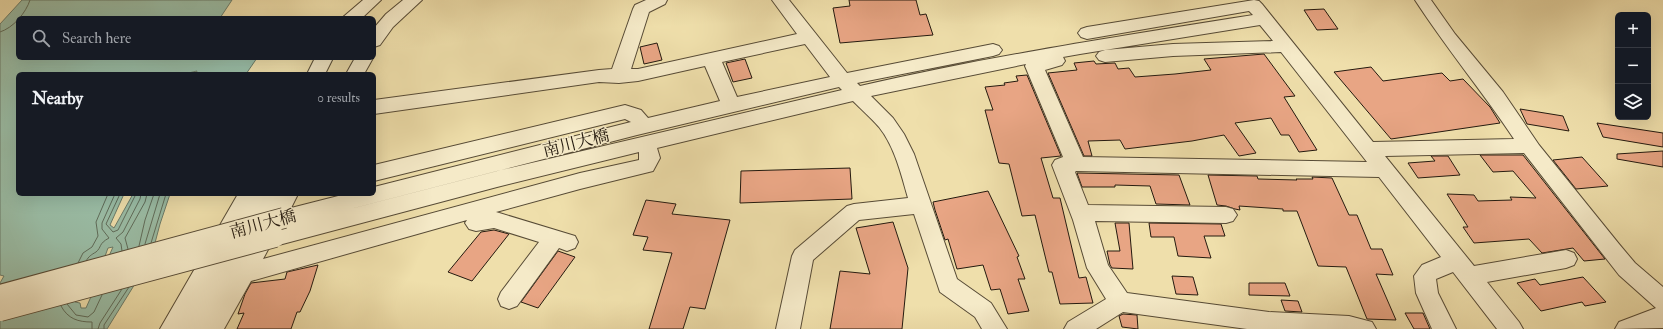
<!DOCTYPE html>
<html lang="en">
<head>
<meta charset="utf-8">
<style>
	body { margin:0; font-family:"IM FELL Double Pica","Noto Serif JP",serif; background:#242831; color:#f1f3f6 }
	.controls { position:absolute; right:12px; top:12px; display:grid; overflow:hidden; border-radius:6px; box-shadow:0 4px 16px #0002 }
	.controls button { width:36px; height:36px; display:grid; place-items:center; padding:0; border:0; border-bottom:1px solid #363941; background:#171b24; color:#f1f3f6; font:20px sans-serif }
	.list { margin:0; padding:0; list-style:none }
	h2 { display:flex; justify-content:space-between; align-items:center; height:52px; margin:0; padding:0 16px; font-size:17px }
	h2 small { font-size:13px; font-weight:400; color:#9ea1a6 }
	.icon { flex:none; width:22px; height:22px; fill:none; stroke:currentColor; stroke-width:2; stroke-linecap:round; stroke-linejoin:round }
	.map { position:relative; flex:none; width:1663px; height:329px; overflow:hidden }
	.search { position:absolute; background:#171b24; box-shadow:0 4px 16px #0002; left:16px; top:16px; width:360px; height:44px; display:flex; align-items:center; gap:10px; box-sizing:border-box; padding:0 14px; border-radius:6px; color:#9ea1a6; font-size:15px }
	.panel { position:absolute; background:#171b24; box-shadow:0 4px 16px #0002; left:16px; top:72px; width:360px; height:124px; border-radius:6px }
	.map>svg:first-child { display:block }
	.water { fill:#9abda6; stroke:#6b7c6a; fill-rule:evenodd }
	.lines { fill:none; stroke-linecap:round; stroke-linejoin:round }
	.shore { stroke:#5f6c5a; stroke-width:1 }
	.building { fill:#e8a584; stroke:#241a0f }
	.minor-casing { stroke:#574b36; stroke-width:2 }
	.minor { fill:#f5eac8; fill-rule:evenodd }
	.minor-bridge-casing { stroke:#574b36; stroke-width:22; stroke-linecap:butt }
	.minor-bridge { stroke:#f5eac8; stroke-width:20 }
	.labels { text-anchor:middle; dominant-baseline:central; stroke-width:3; stroke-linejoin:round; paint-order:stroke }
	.street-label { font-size:17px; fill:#241a0f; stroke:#f5eac8 }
</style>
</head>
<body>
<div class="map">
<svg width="1663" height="329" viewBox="0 0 1663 329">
	<rect width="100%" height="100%" fill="#efdfab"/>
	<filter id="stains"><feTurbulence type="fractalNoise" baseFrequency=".005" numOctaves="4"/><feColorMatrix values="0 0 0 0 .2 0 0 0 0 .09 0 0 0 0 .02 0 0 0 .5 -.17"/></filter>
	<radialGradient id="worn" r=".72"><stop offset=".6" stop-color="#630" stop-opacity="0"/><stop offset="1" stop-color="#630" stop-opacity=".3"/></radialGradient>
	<path class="water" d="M22 0H232L220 18H18V58H257L246 74H196L197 71 184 74H18V194H124L110 225 114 228 133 194H170L160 224 151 258 107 329H0V283L4 276 0 275V24ZM113 247 86 308H81L80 303 75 302 95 262 104 259 108 248Z"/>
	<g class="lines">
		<path class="shore" d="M0 32C13 28 26 13 30 0
			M120 194 106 224 113 232 118 230 136 194
			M151 243 166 194
			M145 244 160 194
			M139 246 145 220 154 194
			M128 249 125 238 145 202 147 194
			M122 251 121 244 116 238 123 232 140 199 141 194
			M86 261C89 256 91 255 96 252 102 247 98 244 109 238L102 229V223L115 194
			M78 263 83 253 92 247 98 236 96 222 108 194
			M67 304 76 315 88 317 94 312 102 295
			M61 306C68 319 78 322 92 322V329
			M98 329 100 323 122 289
			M104 329V325L129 287"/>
	</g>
	<path class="building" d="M849 0H916L920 15 926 14 933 35 840 43 833 8 850 6Z
		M1324 9 1338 29 1317 30 1304 10Z
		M657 43 662 60 644 64 640 47Z
		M1264 54 1295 96 1284 97 1317 150 1299 152 1289 135H1281L1271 118 1235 123 1256 153 1239 156 1224 135 1192 141 1125 149 1120 140 1088 141 1092 156H1084L1048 73 1077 70 1074 63 1094 61 1096 64 1115 63 1118 69 1129 68 1135 77 1175 74 1211 70 1204 59Z
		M745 59 752 78 733 82 726 63Z
		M1371 67 1383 81 1442 73 1450 81 1463 79 1490 107 1500 123 1391 139 1334 72Z
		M1027 75 1061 156 1041 158 1053 198H1060L1079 278 1086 277 1093 303 1060 304 1052 272H1049L1035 215 1022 216 1009 164 999 163 985 110H993L985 87 1005 85 1004 83 1018 81 1016 76Z
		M1520 109 1563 116 1569 131 1527 124Z
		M1597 123 1663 133V147L1603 137Z
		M1663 151V167L1617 159V154Z
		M1480 155H1523L1605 259 1584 261 1573 248 1542 253 1529 239 1474 243 1463 227H1468L1447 194 1474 195 1478 201 1512 200 1510 197 1536 198 1513 171 1493 172Z
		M1431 156H1448L1460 175 1418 178 1408 163 1435 161Z
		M1582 157 1608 186 1576 189 1553 160Z
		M850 168 852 199 740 203 741 171Z
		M1077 173 1179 175 1190 205 1156 204 1150 186 1115 185V187H1082Z
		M1208 175 1257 176 1258 179 1297 180 1296 179H1313L1312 177 1332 178 1349 215H1357L1371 249H1382L1393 275 1376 274 1396 320 1367 319 1346 267 1318 266 1297 211H1283V209L1239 206 1240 210 1235 209 1226 206 1217 205Z
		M988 191 1019 256 1017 257 1025 279H1018L1029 311 1008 314 1000 289 991 290 983 265 957 269 948 239 945 240 935 210 933 202Z
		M646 200 676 204 672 214 730 220 705 309 690 307 683 329H649L672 253 643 250 648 237 633 235Z
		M893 222 908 268 902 329H830L840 271 870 274 856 228Z
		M1115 223H1129L1133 269 1112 268 1110 265 1107 251H1120Z
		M1149 223 1221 224 1225 236H1204L1211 258 1178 256 1174 237H1151Z
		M494 230 509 234 472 281 448 272 481 232Z
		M558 251 575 257 538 308 521 302Z
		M318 265 310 291 300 312H297L291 329H237L244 313 238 314 245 294 251 283 285 279 287 272Z
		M1172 276 1193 277 1198 295 1176 294Z
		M1583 277 1606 302 1585 306 1582 302 1541 311 1517 283 1535 279 1540 285Z
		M1249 283H1285L1290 296 1249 295Z
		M1281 300 1298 301 1302 312 1285 311Z
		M1405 313H1423L1430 329H1414Z
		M1123 314 1137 315 1138 329 1122 327 1119 316Z"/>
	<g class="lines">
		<defs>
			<path id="minor" d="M363 0H381L362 18H342Z
				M403 0H422L393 27 380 45 374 47V28L386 14Z
				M646 0H667L665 4 649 12 631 69H638L797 34 772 0H789L847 73 993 44 999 46 1002 50 999 54 993 56 857 83 860 86C990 56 1121 36 1253 15L1249 11 1087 39 1081 37 1078 33 1081 29 1087 27 1254 0 1259 1 1262 4 1373 142 1514 139C1483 92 1446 48 1415 0H1431L1455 34 1503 92 1539 145 1619 244 1635 263 1663 287V328L1615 329 1619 322 1656 308 1619 275 1524 153 1385 156 1474 266 1566 250 1574 253 1577 259 1574 265 1566 268 1487 282 1519 322 1523 329H1497L1453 272 1436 279 1438 293 1456 329H1432L1416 293 1414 276 1422 265 1441 257 1379 177 1076 171 1075 172 1088 205 1226 207 1233 209 1237 215 1233 221 1226 223 1095 221 1108 265 1127 293 1269 312 1349 316 1372 322 1376 329H1247L1123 312 1096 329H1064L1068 322 1106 299 1087 268 1073 220 1052 165 1055 160 1063 157 1025 66 1026 64 871 96 893 118 904 134 914 154 957 279 991 303 1007 329H982L975 317 940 292 914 214 859 220 813 260 800 329H776L792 256 795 250 847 206 854 204 908 198C901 174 895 147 879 127 871 118 861 109 853 101L657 148 660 158 653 171 580 189 496 212 575 236 578 242 575 248 567 251 559 248 517 306 509 309 501 306 498 299 501 292 539 242 494 228 476 231 469 229 465 223 467 220 251 281 224 329H160L238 194H298L291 208 346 194H374V187L631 122 625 119 374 181V165L625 105 641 110 648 118 720 101 705 66 638 81 619 83 599 82 374 114V100L599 70 612 69 633 9 635 5ZM1260 25 1273 41 1173 44 1105 50 1099 52 1096 56 1099 60 1105 62 1173 56 1281 52 1367 162 1083 157 1045 70 1062 65 1065 61 1063 57 1080 54ZM805 44 830 77 737 97 722 62ZM839 87 842 90 497 171 300 222 637 135ZM639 152V160L580 173 263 259 271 244 275 246 497 187Z
				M315 58H333L325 74H307Z
				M355 58H373L364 74H346Z"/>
		</defs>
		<use href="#minor" class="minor-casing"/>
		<use href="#minor" class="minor"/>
		<defs>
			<path id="minor-bridge" d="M0 295 284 218
				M0 311 275 237"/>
		</defs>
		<use href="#minor-bridge" class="minor-bridge-casing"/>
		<use href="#minor-bridge" class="minor-bridge"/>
	</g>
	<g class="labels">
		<g class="street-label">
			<text transform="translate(576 143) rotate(-14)">南川大橋</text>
			<text transform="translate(263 224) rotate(-15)">南川大橋</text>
		</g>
	</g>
	<rect width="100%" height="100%" filter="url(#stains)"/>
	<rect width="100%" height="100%" fill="url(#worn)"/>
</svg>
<div class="controls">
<button>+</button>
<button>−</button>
<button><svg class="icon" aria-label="layers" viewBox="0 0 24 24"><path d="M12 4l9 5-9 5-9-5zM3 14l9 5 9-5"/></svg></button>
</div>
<div class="search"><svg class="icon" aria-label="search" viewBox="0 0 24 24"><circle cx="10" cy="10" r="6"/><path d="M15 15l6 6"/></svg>Search here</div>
<section class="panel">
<h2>Nearby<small>0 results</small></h2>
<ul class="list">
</ul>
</section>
</div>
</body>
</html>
